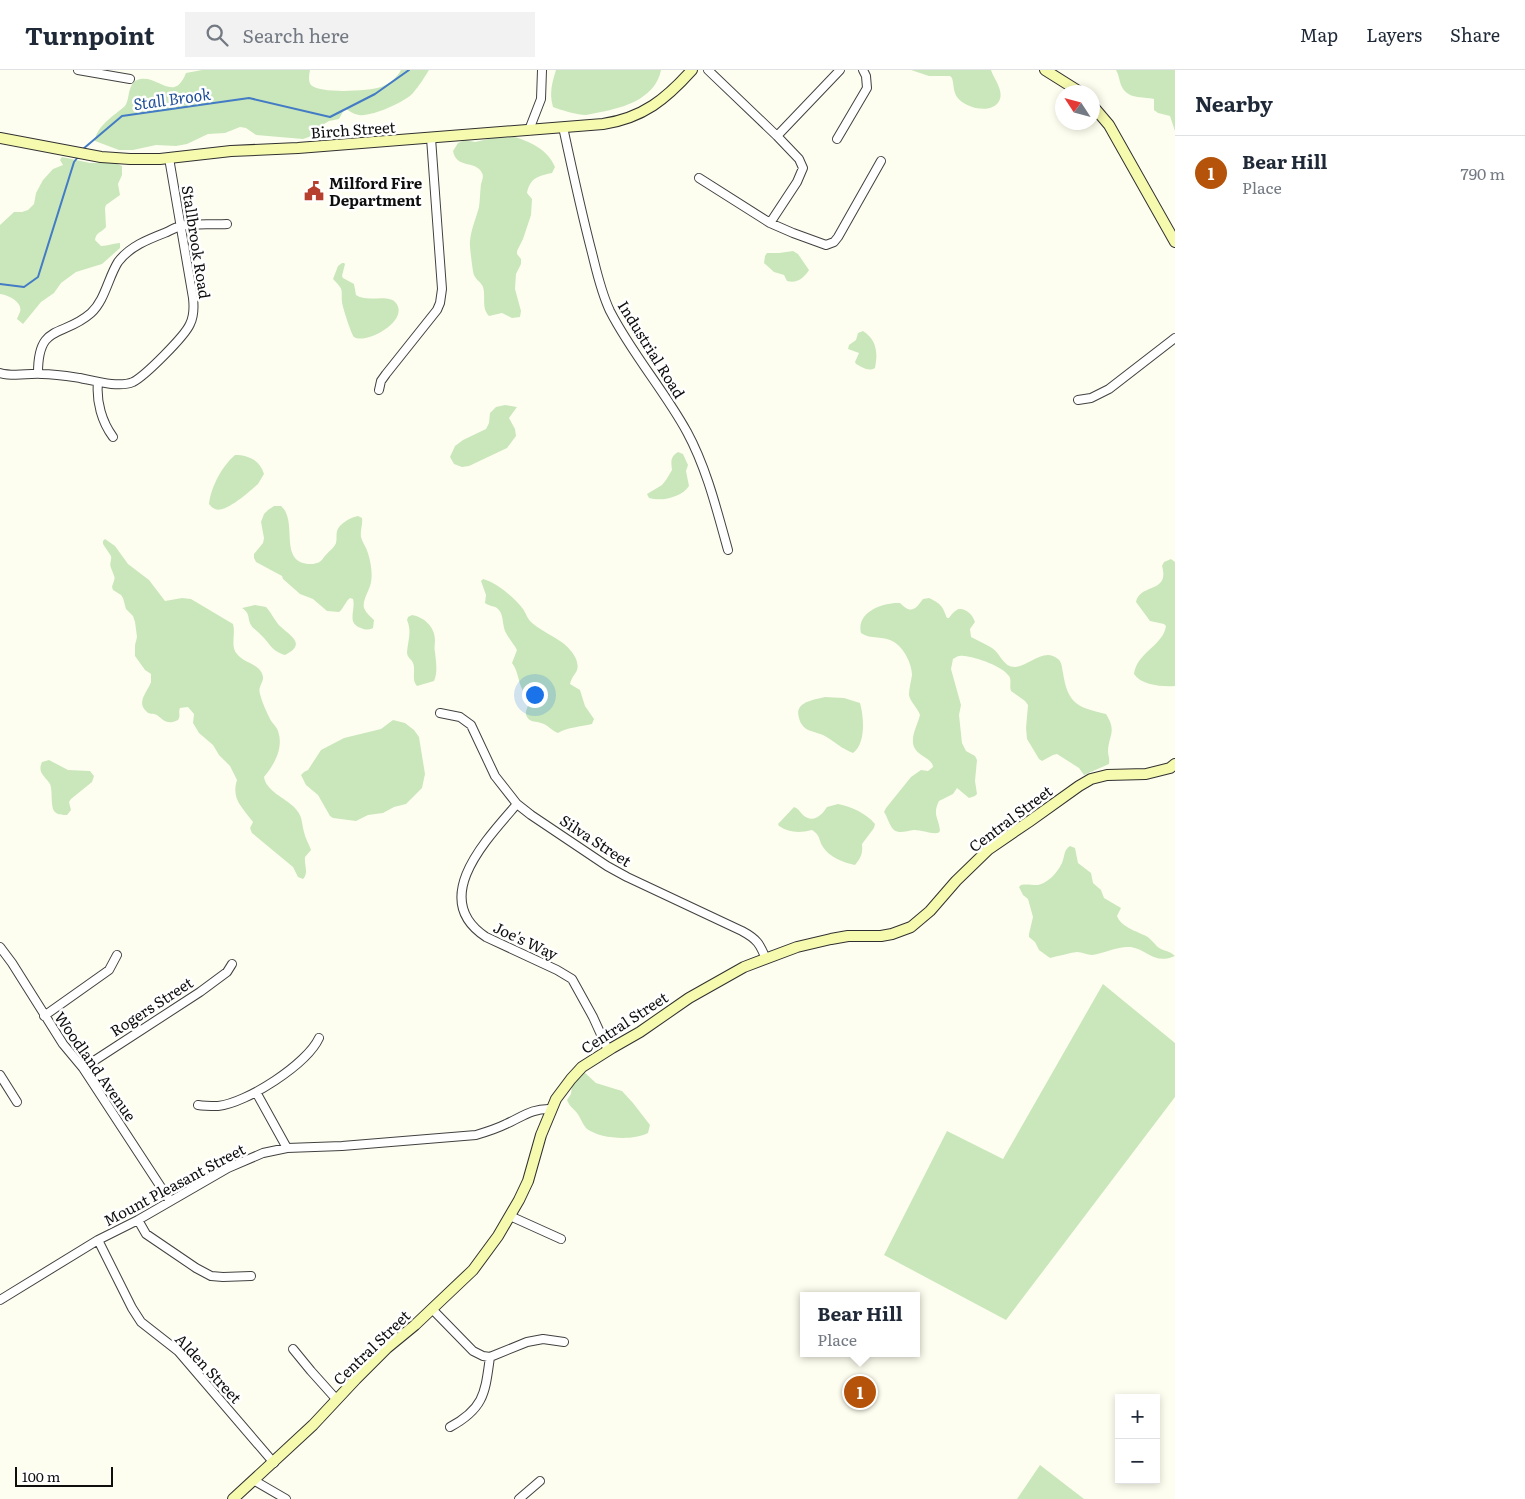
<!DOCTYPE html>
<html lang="en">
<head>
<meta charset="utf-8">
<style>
	body { margin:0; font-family:Literata,serif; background:#f2f2f3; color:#1f2937 }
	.controls { position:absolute; right:15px; bottom:15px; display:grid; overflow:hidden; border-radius:0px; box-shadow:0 2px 8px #0003 }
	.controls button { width:45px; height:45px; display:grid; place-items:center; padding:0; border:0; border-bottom:1px solid #e0e1e3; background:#fff; color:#1f2937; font:25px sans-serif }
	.compass { position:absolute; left:1055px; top:15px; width:45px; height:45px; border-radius:50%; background:#fff; box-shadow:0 2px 8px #0003; rotate:306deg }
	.scale { position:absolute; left:15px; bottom:12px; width:98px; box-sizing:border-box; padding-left:5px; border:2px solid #0e0e0e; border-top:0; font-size:14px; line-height:18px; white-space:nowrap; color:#0e0e0e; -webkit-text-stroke:4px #fff; paint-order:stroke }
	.you { position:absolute; left:534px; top:624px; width:18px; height:18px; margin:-12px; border:4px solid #fff; border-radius:50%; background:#1a73e8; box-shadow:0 0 0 8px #1a73e833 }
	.badge { display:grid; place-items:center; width:32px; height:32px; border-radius:50%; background:#b45309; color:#fff; font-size:16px; font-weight:700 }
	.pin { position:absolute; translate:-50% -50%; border:2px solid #fff; box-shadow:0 1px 5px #0006 }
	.popup { position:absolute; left:800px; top:1222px; width:120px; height:65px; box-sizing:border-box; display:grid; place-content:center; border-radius:0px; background:#fff; filter:drop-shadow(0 1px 4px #0005); font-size:16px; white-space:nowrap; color:#747a83 }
	.popup b { font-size:19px; color:#1f2937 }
	.popup::after { content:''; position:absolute; left:50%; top:100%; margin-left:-10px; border:10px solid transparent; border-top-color:#fff }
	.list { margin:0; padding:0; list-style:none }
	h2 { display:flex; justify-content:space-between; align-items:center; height:65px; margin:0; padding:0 20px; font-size:21px }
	h2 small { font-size:16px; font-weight:400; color:#747a83 }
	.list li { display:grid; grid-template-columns:32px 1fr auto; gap:15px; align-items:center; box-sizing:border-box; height:75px; padding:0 20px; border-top:1px solid #e0e1e3 }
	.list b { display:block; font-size:19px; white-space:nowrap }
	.list p { margin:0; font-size:16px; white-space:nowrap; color:#747a83 }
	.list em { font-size:16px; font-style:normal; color:#747a83 }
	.icon { flex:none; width:28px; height:28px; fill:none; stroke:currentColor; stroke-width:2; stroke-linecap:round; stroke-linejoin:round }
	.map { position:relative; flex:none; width:1175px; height:1429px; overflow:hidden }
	header { display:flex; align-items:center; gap:30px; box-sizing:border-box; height:70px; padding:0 25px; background:#fff; border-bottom:1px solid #e0e1e3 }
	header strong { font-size:24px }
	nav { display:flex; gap:28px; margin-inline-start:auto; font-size:18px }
	.search { width:350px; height:45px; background:#f2f2f3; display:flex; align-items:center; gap:12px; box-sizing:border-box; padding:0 18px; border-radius:0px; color:#747a83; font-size:19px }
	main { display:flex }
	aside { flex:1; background:#fff }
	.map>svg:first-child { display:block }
	.green { fill:#cae7bb }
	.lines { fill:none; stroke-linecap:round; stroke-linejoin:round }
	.stream { stroke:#437bc5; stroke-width:2 }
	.street-casing { stroke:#414141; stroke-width:10 }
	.secondary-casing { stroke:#303030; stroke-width:12 }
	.street { stroke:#fff; stroke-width:8 }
	.secondary { stroke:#f6faaf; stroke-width:10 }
	.labels { text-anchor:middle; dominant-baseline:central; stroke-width:5; stroke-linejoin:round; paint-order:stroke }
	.street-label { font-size:15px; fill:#0e0e0e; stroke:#fff }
	.poi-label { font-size:15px; font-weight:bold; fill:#0e0e0e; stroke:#fff; text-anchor:start }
	.water-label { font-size:16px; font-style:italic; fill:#1e4e98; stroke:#fff }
</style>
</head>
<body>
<header>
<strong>Turnpoint</strong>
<div class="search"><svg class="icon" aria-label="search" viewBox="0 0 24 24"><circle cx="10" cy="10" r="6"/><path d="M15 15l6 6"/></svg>Search here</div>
<nav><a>Map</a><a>Layers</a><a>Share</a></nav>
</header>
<main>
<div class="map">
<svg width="1175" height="1429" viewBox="0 0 1175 1429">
	<rect width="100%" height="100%" fill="#fefef0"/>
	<path class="green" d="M202 0H310C309 5 308 11 311 15 320 24 369 21 381 17 389 14 397 8 401 0H429C424 8 419 16 413 23 405 32 371 47 359 45 353 44 349 41 345 38L339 49 329 51 324 54 318 64 303 69 256 65 246 58 240 57 225 63 208 64 187 74 176 76 156 75 133 80H119L95 71C96 56 115 45 125 36 130 29 127 18 135 11 156 0 173 36 186 3Z
		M556 0H661C656 26 629 36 606 41 599 42 593 44 586 45 578 45 560 40 553 37 549 23 552 13 556 0Z
		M911 0H991C994 9 1003 19 1000 29 994 46 964 38 957 27 953 21 954 15 952 8L950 6H929Z
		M1116 0H1175V61L1170 46 1158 43 1154 40V29C1142 26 1127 30 1121 15 1119 10 1119 5 1116 0Z
		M515 67C531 72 548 80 555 97L552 103C538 106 530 108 527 123L532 129 531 145 523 169 517 181V184L521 189V194L516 204 515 219 521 241 520 247 512 248 502 243 489 246C481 238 486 227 483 217 481 212 476 210 474 205 473 204 469 173 470 171 471 160 476 148 479 137 480 130 480 122 481 114 482 111 484 106 482 103 476 90 456 99 453 81L458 73 465 70 475 72 493 68Z
		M62 87 90 93H115L122 96V105L118 114 120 125 106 135 105 138 106 157C101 163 96 162 95 170L101 176C108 176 114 173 120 173V178L102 194 76 202 61 213 54 223 41 232 23 254 17 249C18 246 19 244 20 242 23 232 8 225 0 224V155L14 142H22L28 140 34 134 36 123 43 110 53 99 63 95 60 90Z
		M793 181 798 184 809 200C804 208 797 214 787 211L784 205 774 202 764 193 765 186 767 183H779Z
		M342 193H344L345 194 342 206 343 208 354 214 356 225C367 233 389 223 396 233 410 251 365 275 354 267 352 266 342 236 342 232 341 227 343 221 340 217 338 214 335 211 333 209L338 196Z
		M863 261C877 270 878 283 875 298 868 302 862 297 856 294L855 292 859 283 848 279 849 275 856 270 858 263Z
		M505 335 517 337 509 348 515 359 516 366 507 378 469 396 462 397 454 394 450 387 455 376 463 370 486 359 489 353 490 343 496 337Z
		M678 382 683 384 688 395 686 401 689 416C682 427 662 432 649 428L647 424 662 415 666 410 672 400C671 392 670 387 678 382Z
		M235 385C248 385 260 390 264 404 262 407 260 411 258 414 250 421 225 444 215 439 212 438 211 436 209 434 211 417 222 396 235 385Z
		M274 436H281C299 451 277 494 311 494 317 494 321 492 324 487 327 483 335 477 336 473 337 469 336 465 337 461 339 454 351 447 358 446L362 448C363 455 360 460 361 467 362 471 364 474 366 478 370 487 373 502 371 512 370 520 362 530 364 538 366 543 370 546 374 550L373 558C368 560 366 560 361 558 346 553 356 540 353 529L350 528C345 532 344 538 339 542L327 541 313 529 300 524 283 509 282 506 256 492 254 488V484L263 473 264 468 261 452 264 444 268 440Z
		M105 469 115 476 128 494 149 510 165 531 182 528 191 529 233 554C236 564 230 576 237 584 242 591 253 593 259 599 269 611 257 613 260 624 262 632 266 641 270 649 272 653 277 657 278 661 284 678 274 695 264 707 266 721 285 728 294 737 303 746 301 751 304 762 305 768 309 774 311 780L305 787C304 795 309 803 303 809L298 807 293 797 252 763 250 758 253 752C242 737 231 729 237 710L230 696 219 685 213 675 199 663 193 653 194 644 188 637 180 638C178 642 181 646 178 650 168 655 164 651 157 645 153 643 149 645 146 641 136 632 148 621 151 612 151 610 151 606 151 604L145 600 135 586V575L137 567 135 552 133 546 126 539 123 528 121 525 113 520 112 517C116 505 115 509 111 498 109 494 112 490 111 486L103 474V471Z
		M1171 489 1175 492V616C1162 617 1141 615 1134 604 1137 582 1163 576 1166 556L1164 554 1150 551 1136 532C1140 513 1170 524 1162 496L1164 492Z
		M483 509C496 512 515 528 523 539 526 543 527 548 531 552 545 565 568 570 576 589 581 603 573 602 570 614L580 620 585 636 594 649 592 654C580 657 568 657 558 663 552 661 547 654 541 653 536 651 531 653 527 647 524 641 528 638 529 632 529 627 523 623 522 619 518 610 518 601 512 593L517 580C514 574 509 569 506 563 502 556 504 546 499 540 495 535 490 537 485 533L486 525 481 511Z
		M929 528C941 534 942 535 947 548H949C951 545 955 540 959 539 966 538 973 545 975 552L970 559 971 567C978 571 986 574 992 578 1001 584 1003 597 1015 597 1029 596 1044 577 1058 589 1062 592 1062 598 1063 603 1068 634 1077 637 1106 644 1117 662 1109 664 1108 681 1108 686 1110 688 1109 694L1084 705 1079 698 1057 684 1053 685 1042 691 1039 689 1027 669 1026 658 1028 635 1025 631 1011 621C1009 616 1012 610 1009 606 1002 596 976 587 964 586 960 585 957 586 953 589L951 599 961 635 959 645 962 673 966 681 975 686 977 690 975 711 977 724 975 726 969 728 957 718 953 724 939 731C932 745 939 748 940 761L938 763C930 764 922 760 914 760 907 761 899 764 894 760 890 757 887 746 884 742L886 738 911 707 921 700 928 701 933 697C932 686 911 686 913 669 913 662 918 653 920 645 918 638 910 632 909 625 909 618 911 612 912 605 912 594 904 578 894 572 884 565 870 570 861 563 856 542 883 532 900 533 911 544 915 540 923 529Z
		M255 535 266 537C272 543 275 552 281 557 292 567 306 574 285 585 271 581 270 573 260 564 258 561 253 559 251 555 247 548 251 544 242 538Z
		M412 545C424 547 435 557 435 570 435 574 434 578 435 582 436 592 438 602 434 611L417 616C411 610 416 600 413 593 411 588 407 588 407 582 408 570 412 562 407 550L408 547Z
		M825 627 844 628 860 633C864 647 866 674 853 683 842 679 834 671 823 665 818 663 813 662 808 660 804 658 800 653 799 648 794 632 813 630 825 627Z
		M393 650 405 653 414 660 419 667 425 704 422 718 406 734 394 737 383 743 368 745 356 751 333 748 330 746 318 725 306 715 301 705 304 702 308 700 321 680 344 668 381 659Z
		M49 690 68 700 90 701 94 706 92 712 71 729 69 732 71 740 67 745C63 745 58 745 55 742 50 737 53 721 50 714 45 706 37 703 42 692Z
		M838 734C852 737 866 743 875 754L874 758 862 774C863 783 861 788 855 795 844 793 829 787 823 777 818 769 821 766 812 760 800 763 789 763 779 756L778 754 794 737C799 739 799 741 803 745 813 754 822 745 827 737Z
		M1070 776 1075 778 1078 793 1091 803 1093 813 1101 820 1104 828 1121 838 1117 846C1121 857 1136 861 1146 866 1152 869 1155 876 1161 879 1166 881 1171 882 1175 886 1154 895 1148 880 1131 877 1118 876 1105 883 1092 885 1087 885 1082 882 1077 882 1069 883 1059 886 1050 888L1039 880 1035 872 1029 867V864L1033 847 1028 829 1023 825 1019 817 1021 815C1027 814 1031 815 1037 815 1048 814 1060 800 1063 790 1065 784 1064 780 1070 776Z
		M1103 914 1175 973V1027L1006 1250 884 1185 947 1061 1003 1089Z
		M584 1002 596 1013 622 1021 633 1033 650 1055 648 1063C632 1071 601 1069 587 1059 582 1054 581 1048 577 1043 573 1038 569 1036 567 1030L571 1024 572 1016Z
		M1040 1395 1084 1429H1017Z"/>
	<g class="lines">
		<path class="stream" d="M83 79 122 46 249 28 330 47 375 24 409 0
			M0 214 24 217 38 207 74 92 78 87"/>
		<defs>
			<path id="street" d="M78 0 130 9
				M708 0 777 66
				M563 57C572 99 581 141 592 183 597 203 601 222 610 241 632 284 664 320 687 362 707 399 717 441 728 480
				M529 60 541 29 542 0
				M837 69 867 18 866 6 863 0
				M699 108 770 153 793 163 826 175 834 172 838 167 881 91
				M770 153 797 112 803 98 799 89 777 66 840 0
				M0 303C14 307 28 303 42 304 55 304 67 306 80 308 95 311 119 318 133 312 145 306 185 266 190 254 194 246 194 237 193 228L169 88
				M38 303C38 252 63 268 91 243 105 230 108 208 118 192 130 176 149 169 167 162 171 160 176 157 181 156 193 153 214 155 227 154
				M98 312C96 332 102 352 113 367
				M379 320 381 311 386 304 437 240 440 233 442 219 431 68
				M1078 330 1091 328 1109 319 1175 268
				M440 643 460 647 471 655 495 706 517 734 531 745 607 796 627 807 742 861C757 869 760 874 766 889
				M517 734C487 769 428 829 486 867L557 900 572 909 593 947 608 980
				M0 877 12 893 63 974 83 998 170 1131
				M44 946 109 900 117 885
				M83 998 200 922 227 902 232 894
				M0 1005 17 1032
				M256 1022 287 1078
				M198 1035C204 1036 211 1036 218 1036 247 1033 307 994 319 968
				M510 1146 561 1169
				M138 1150 146 1164 196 1198 211 1206 223 1207 251 1206
				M98 1170 132 1238 141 1252 178 1281 274 1393
				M0 1230 98 1170 138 1150 228 1098 263 1083 287 1078 342 1076 476 1065C486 1062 496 1059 506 1054 522 1047 532 1038 551 1039
				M432 1239 473 1281 483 1286 490 1287 527 1272 543 1269 564 1272
				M293 1279 311 1301 337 1330
				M450 1357C485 1338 485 1322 490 1287
				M255 1411 286 1429
				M519 1429 540 1411"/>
			<path id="secondary" d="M1045 0 1080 22
				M1092 35 1109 55 1175 172
				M0 68 101 87 130 89H160L231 81 298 78 603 54C643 48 666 29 692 0
				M233 1429 313 1355 356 1309 387 1278 415 1255 473 1200 498 1166 519 1130 528 1111 541 1065 556 1029 571 1009 582 997 612 978 640 962 689 928 744 897 797 877 831 869 848 866H881L892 864 911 857 930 841 956 811 989 779 1030 751 1079 716 1091 709 1107 705 1146 704 1170 698 1175 694"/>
		</defs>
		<use href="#street" class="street-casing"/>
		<use href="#secondary" class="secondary-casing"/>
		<use href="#street" class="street"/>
		<use href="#secondary" class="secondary"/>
	</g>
	<defs>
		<symbol id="civic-bare" viewBox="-9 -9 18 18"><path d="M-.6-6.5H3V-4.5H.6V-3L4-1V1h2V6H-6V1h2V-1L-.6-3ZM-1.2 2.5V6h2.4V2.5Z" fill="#b63f2e" stroke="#fff" stroke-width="2.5" paint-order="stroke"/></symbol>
	</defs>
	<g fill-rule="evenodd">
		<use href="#civic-bare" x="300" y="107" width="28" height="28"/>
	</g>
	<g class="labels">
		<g class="street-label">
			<text transform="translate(353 59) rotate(-4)">Birch Street</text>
			<text transform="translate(197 172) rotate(81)">Stallbrook Road</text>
			<text transform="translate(652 279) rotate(58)">Industrial Road</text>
			<text transform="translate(1010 748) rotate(-37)">Central Street</text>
			<text transform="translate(596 770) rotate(33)">Silva Street</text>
			<text transform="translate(526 870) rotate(25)">Joe's Way</text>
			<text transform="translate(151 936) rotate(-33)">Rogers Street</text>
			<text transform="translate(624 952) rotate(-33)">Central Street</text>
			<text transform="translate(96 996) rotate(55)">Woodland Avenue</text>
			<text transform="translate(174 1114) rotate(-28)">Mount Pleasant Street</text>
			<text transform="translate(371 1277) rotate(-44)">Central Street</text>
			<text transform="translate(209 1298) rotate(47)">Alden Street</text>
		</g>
		<g class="poi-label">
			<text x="329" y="112">Milford Fire<tspan x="329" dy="17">Department</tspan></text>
		</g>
		<g class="water-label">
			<text transform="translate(172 28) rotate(-8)">Stall Brook</text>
		</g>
	</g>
</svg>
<div class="controls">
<button>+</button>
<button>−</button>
</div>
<svg class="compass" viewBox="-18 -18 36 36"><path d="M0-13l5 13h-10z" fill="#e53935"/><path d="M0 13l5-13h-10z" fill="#747a83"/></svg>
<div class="scale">100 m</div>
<div class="you"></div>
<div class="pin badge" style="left:860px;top:1322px">1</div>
<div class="popup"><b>Bear Hill</b>Place</div>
</div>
<aside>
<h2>Nearby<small></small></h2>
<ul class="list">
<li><span class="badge">1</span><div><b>Bear Hill</b><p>Place</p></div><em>790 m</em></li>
</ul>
</aside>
</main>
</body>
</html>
